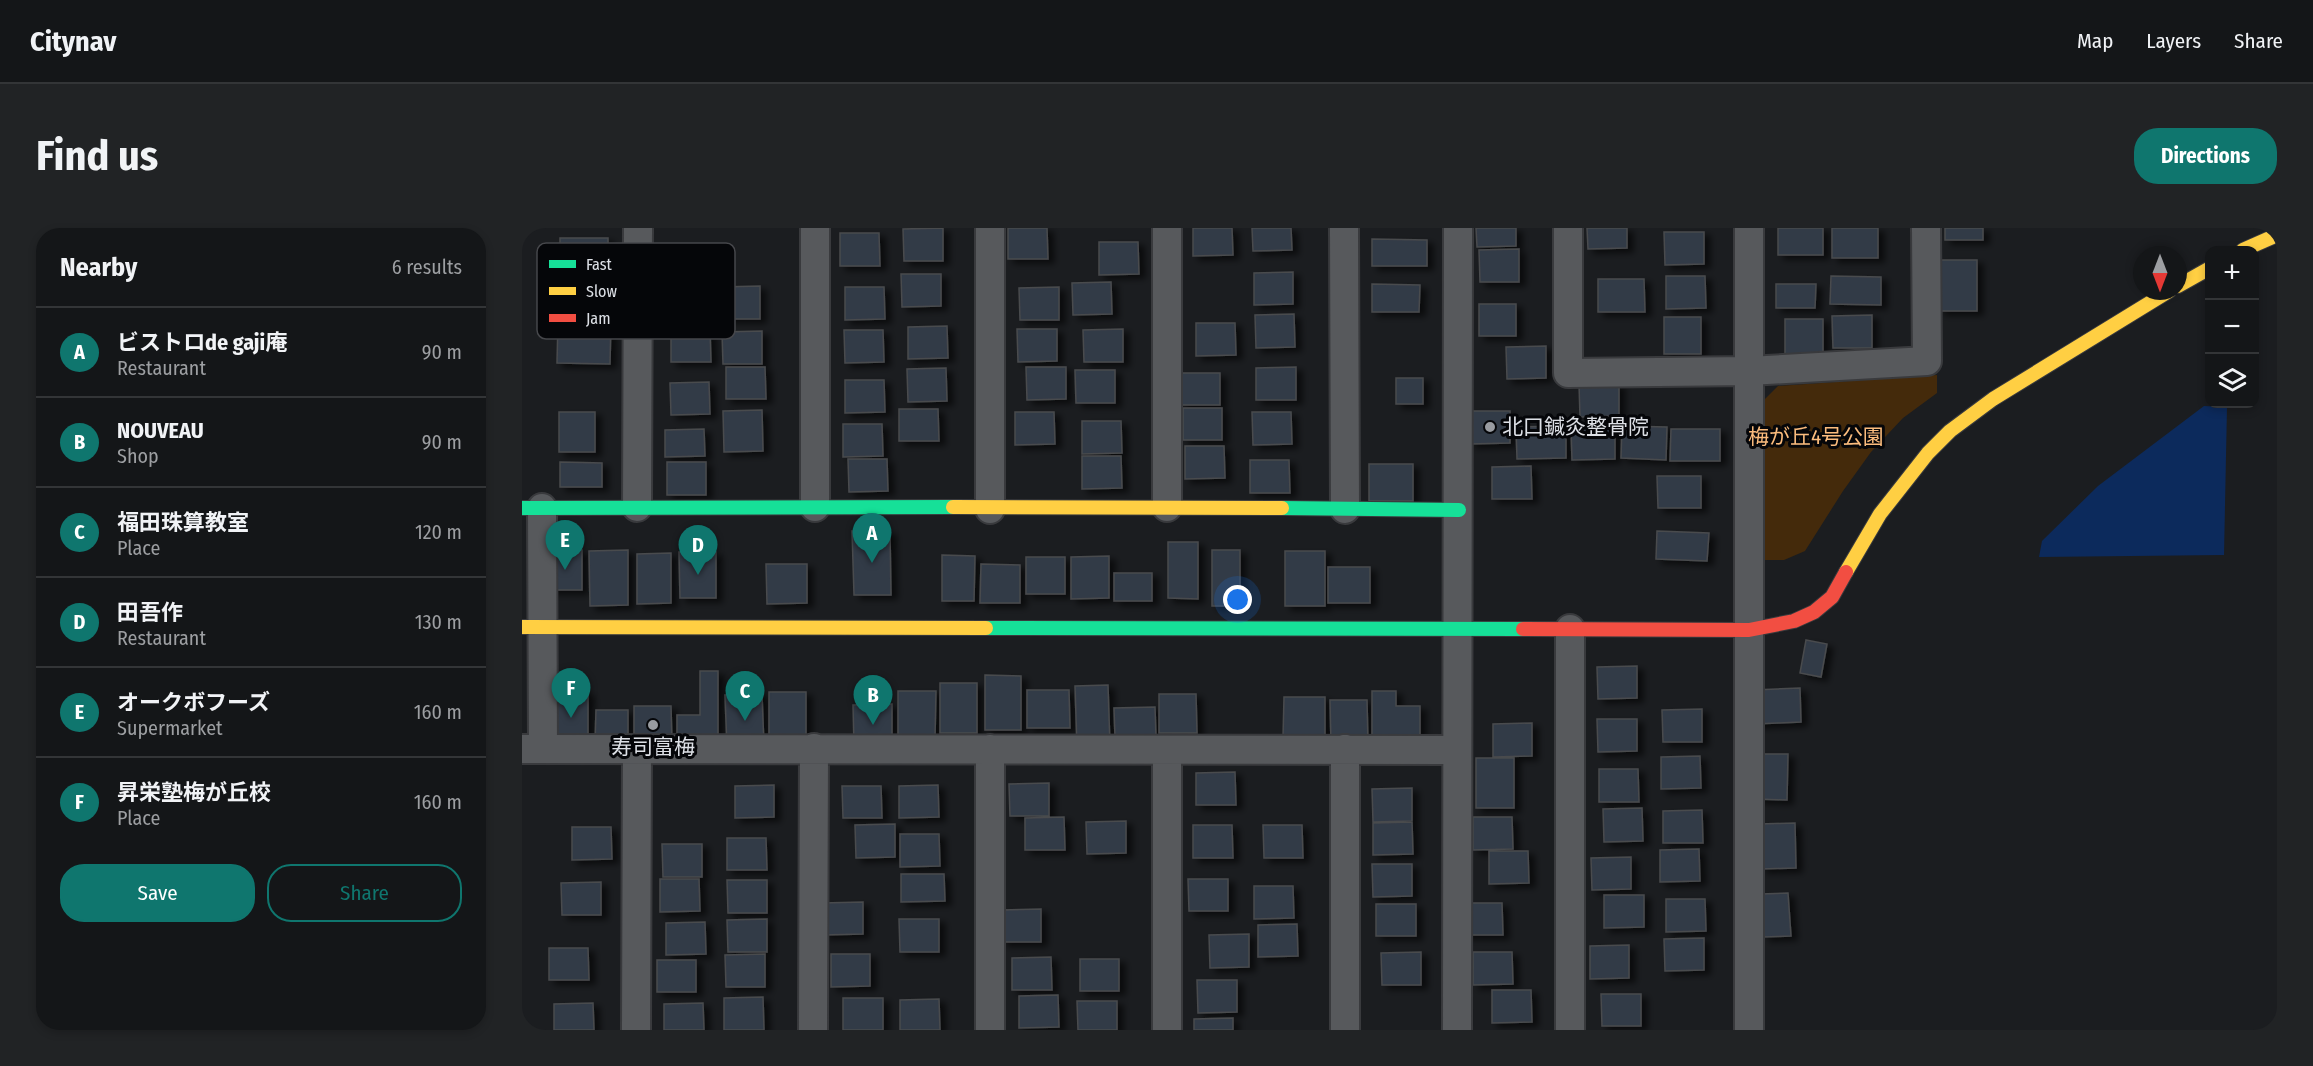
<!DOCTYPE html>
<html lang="en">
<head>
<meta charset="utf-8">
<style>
	body { margin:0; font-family:"Fira Sans Condensed","Noto Sans JP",sans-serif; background:#212325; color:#f1f3f6 }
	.controls { position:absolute; right:18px; top:18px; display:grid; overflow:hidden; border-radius:12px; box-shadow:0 3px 9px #0003 }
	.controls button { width:54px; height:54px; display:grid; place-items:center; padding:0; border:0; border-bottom:2px solid #333537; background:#141618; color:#f1f3f6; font:30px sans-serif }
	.compass { position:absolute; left:1611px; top:18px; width:54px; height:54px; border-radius:50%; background:#141618; box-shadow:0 3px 9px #0003; rotate:180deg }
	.you { position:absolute; left:716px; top:372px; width:21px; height:21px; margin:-15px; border:4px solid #fff; border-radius:50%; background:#1a73e8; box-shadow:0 0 0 9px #1a73e833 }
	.badge { display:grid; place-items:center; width:39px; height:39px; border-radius:50%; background:#0f766e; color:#fff; font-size:20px; font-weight:700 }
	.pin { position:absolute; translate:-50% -50px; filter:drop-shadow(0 2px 3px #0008) }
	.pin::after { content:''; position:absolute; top:32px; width:21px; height:18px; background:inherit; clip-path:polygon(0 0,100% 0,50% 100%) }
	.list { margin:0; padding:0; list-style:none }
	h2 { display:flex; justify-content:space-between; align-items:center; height:78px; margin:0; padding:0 24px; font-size:26px }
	h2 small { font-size:20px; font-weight:400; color:#9d9fa2 }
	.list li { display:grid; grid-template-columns:39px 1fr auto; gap:18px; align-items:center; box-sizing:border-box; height:90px; padding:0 24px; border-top:2px solid #333537 }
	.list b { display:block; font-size:22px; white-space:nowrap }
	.list p { margin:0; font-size:20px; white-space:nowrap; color:#9d9fa2 }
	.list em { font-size:20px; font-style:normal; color:#9d9fa2 }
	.actions { display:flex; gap:12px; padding:18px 24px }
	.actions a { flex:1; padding:14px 0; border:2px solid #0f766e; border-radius:24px; text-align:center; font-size:21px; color:#0f766e }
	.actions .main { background:#0f766e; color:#fff }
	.icon { flex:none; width:33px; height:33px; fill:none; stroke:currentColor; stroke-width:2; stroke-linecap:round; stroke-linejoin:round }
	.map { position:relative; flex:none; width:1755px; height:802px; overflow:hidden; border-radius:24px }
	header { display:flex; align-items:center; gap:36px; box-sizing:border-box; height:84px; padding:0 30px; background:#141618; border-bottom:2px solid #333537 }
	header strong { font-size:28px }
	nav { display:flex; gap:33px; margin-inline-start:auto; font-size:21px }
	.intro { display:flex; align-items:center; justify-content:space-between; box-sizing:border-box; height:144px; padding:0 36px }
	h1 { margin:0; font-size:42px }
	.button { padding:15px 27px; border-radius:24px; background:#0f766e; color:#fff; font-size:21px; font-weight:700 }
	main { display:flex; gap:36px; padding:0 36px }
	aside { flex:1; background:#141618; border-radius:24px; box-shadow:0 3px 9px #0003 }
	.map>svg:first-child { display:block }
	.green { fill:#442a0b }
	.water { fill:#0c2a5c }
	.building { fill:#333a46; stroke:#494b4e; stroke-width:1.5; filter:url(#shadow) }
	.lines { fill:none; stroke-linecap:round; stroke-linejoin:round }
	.street-casing { stroke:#393a3d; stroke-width:32 }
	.fast-casing { stroke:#393a3d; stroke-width:16 }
	.slow-casing { stroke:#393a3d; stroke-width:16 }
	.jam-casing { stroke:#393a3d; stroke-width:16 }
	.street { stroke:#57595c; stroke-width:28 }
	.fast { stroke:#16e098; stroke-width:14 }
	.slow { stroke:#ffcf43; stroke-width:14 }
	.jam { stroke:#f24e42; stroke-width:14 }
	.poi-dot { fill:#999ca1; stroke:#050609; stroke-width:2 }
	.labels { text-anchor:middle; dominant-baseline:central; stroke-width:6; stroke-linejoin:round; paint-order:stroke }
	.poi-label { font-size:21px; fill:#dde0e6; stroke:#050609; text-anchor:start }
	.park-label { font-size:21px; fill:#fbbc7d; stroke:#050609 }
	.key { fill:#050609; stroke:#46474b; stroke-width:1.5 }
	.key-label { font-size:16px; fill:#dde0e6 }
</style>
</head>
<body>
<header>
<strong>Citynav</strong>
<nav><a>Map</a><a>Layers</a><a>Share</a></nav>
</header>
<div class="intro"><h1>Find us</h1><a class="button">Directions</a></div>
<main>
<aside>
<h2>Nearby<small>6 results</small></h2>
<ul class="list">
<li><span class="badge">A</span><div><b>ビストロde gaji庵</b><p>Restaurant</p></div><em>90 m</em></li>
<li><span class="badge">B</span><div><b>NOUVEAU</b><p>Shop</p></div><em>90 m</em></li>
<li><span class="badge">C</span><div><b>福田珠算教室</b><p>Place</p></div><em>120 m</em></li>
<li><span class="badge">D</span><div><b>田吾作</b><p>Restaurant</p></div><em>130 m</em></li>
<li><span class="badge">E</span><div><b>オークボフーズ</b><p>Supermarket</p></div><em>160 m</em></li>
<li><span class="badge">F</span><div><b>昇栄塾梅が丘校</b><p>Place</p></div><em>160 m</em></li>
</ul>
<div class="actions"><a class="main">Save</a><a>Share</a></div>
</aside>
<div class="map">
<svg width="1755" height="802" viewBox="0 0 1755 802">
	<defs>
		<filter id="shadow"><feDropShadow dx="6" dy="4" stdDeviation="3" flood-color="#0009"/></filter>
	</defs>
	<rect width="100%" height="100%" fill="#1b1d20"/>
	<path class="green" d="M1415 147V165L1381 190 1349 224 1321 263 1283 323 1262 332H1242L1239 175 1256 158Z"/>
	<path class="water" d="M1682 178 1705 179 1702 327 1517 329 1520 313 1576 258Z"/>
	<path class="building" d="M421 0V33H382L381 1Z
		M486 0H525L526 31H486Z
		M671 0H710L711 27 671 28Z
		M730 0H769L770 22 731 23Z
		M954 0H994V18L955 19Z
		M1065 0H1105V20L1066 21Z
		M1256 0H1301V27H1256Z
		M1310 0H1356V30H1310Z
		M1423 0H1461V12H1423Z
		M1142 4H1182V36L1143 37Z
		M318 5H357L358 38H318Z
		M38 10H86V42H38Z
		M850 11 905 12V38H850Z
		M577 14H616L617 46 577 47Z
		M997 21V54H958L957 22Z
		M1417 32H1455V83H1417Z
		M771 44V76L732 77V45Z
		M379 46H419V78L380 79Z
		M1144 48H1183L1184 80 1144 81Z
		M1309 48 1359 49V77L1308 76Z
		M1076 51H1122L1123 84H1076Z
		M589 54 590 86 551 87 550 55Z
		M850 56 898 57 897 84H850Z
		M1254 56H1294L1293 80H1254Z
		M238 58V91H199V59Z
		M323 59H362L363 91 323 92Z
		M537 59V92H498L497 60Z
		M957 76H994V108H957Z
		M772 86 773 119 734 120 733 87Z
		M1350 87V120H1311L1310 88Z
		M1142 89H1179V126H1142Z
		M1263 91H1301V126H1263Z
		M36 93H89L88 136 35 135Z
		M674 95H713L714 127 674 128Z
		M425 98 426 130 386 131V99Z
		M188 101 189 134H149V102Z
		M495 101H535V133L496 134Z
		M601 101V134H562L561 102Z
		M322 102H361L362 134 323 135Z
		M240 103V136H201L200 104Z
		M1024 118V150L985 151 984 119Z
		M204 139H243L244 171H204Z
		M504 139H544V171L505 172Z
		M774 139V172H734V140Z
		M424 140 425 173 386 174 385 141Z
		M553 142H593V175H554Z
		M658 145H698V177H659Z
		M874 150H901V176H874Z
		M323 152H362L363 184 323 185Z
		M187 154 188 186 149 187 148 155Z
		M1057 156H1097V188L1058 189Z
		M661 180H700V212H661Z
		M377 181H416L417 213H377Z
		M240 182 241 223 202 224 201 183Z
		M948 183H988V215L948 216Z
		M37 184H73V224H37Z
		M493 184H532L533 216 493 217Z
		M730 184H769L770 216 731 217Z
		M560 193H599L600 225 560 226Z
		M321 196H360L361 228 321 229Z
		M1044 198V230L995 231 994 199Z
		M1093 198V231L1050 232 1049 199Z
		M1100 198 1145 199 1144 232 1099 230Z
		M182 201 183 228 143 229V202Z
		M1149 201H1198V233H1148Z
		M663 218H702L703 250 663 251Z
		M560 228H599L600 260 560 261Z
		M326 231H365L366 263 327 264Z
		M728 232H767L768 265H728Z
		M38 234 80 235V259H38Z
		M145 234H184V267H145Z
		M847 236H891V273H847Z
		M1009 238 1010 271H970V239Z
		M1135 248H1179V280H1136Z
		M330 303H368L369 367H332Z
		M1135 303 1187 305 1185 333 1134 331Z
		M646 314H676V371L646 370Z
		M27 322H60V362H27Z
		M106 322V377L68 378 67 323Z
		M690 322H718V378H690Z
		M763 323H803V378H763Z
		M157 324H194V370H158Z
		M149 325V375L115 376V326Z
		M420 327 453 328 452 373H420Z
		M587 328V370L549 371V329Z
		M504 329H543V366H504Z
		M244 336H285V375L245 376Z
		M459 336 498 337V375H458Z
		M806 339H848V375H806Z
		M592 345H630V373H592Z
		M1284 412 1305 416 1299 449 1278 445Z
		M1115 438V470L1076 471 1075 439Z
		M178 443H196V519H155V487H178Z
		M463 447 499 448V502H463Z
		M418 455H455V505H418Z
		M586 457 588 518 555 519 553 458Z
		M1278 460 1279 494 1232 496 1231 462Z
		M505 462H547L548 500H505Z
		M376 463H414L413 510 376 509Z
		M850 463H874V478H898V509L850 510Z
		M33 464H66V516H33Z
		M247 464H284V510H247Z
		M240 466 242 518 205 519 203 467Z
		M637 466H674L675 505H637Z
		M762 469H803V509H761Z
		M808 472H845L846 515 809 516Z
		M370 476V518H332L331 477Z
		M112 478H149L150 515H112Z
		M633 479 634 508 593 509 592 480Z
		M1180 481V514H1141L1140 482Z
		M74 482H106V516H73Z
		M1075 491H1115V523L1076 524Z
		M1010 495V528L971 529V496Z
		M1235 526H1266L1265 572 1234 571Z
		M1178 528 1179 560 1139 561V529Z
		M954 530H992V580H954Z
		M1077 541H1116L1117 574H1077Z
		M713 544 714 577H674V545Z
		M527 555V588H488L487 556Z
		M252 557V589L213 590V558Z
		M416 557 417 589 377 590V558Z
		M320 558H359L360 590H321Z
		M890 560V593L851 594 850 561Z
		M1120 580 1121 613 1082 614 1081 581Z
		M1180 582 1181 615H1141V583Z
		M542 589 543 622H503V590Z
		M951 589H990L991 621 951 622Z
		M604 593V625L565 626 564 594Z
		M890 594 891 626 851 627V595Z
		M1273 595 1274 640 1239 641 1238 596Z
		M373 596V629L334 630 333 597Z
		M671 597H710L711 630H671Z
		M741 597H780L781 630H742Z
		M50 599H89L90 631 50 632Z
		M378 606H417L418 638 378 639Z
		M205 610H244L245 642H205Z
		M140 616H180V649H141Z
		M1177 621 1178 653 1138 654V622Z
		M967 623H1006L1007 655 967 656Z
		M1109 629V661L1070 662 1069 630Z
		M850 636H890V668L851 669Z
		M379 646H422L423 673 379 674Z
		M138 651H177L178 683 138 684Z
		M666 651H706V683H667Z
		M205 652H245V685H206Z
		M79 654V687H40L39 655Z
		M732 658H771L772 690 732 691Z
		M1266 665 1269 708 1242 709 1239 666Z
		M1082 667H1122V699L1082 700Z
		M1144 671H1183L1184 703 1144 704Z
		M341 674V706L301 707V675Z
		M941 675H980L981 707H941Z
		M854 676H894V708H854Z
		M519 681V714H480L479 682Z
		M245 691V724H206L205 692Z
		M377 691H417V724H378Z
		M183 694 184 726 144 727V695Z
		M775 696 776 728 736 729V697Z
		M727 706V739L688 740 687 707Z
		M1182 710V742L1143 743 1142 711Z
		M1107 717V750L1068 751V718Z
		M27 720H66L67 752H27Z
		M899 724V757H860L859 725Z
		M951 724H990L991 756 951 757Z
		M243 726V759H204L203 727Z
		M309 726H348V758L309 759Z
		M529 729 530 762H490V730Z
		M558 731H597V763H558Z
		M135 732H174V764H135Z
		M675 752H715V784L676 785Z
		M970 762H1009L1010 794 970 795Z
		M1079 766H1119V798H1080Z
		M536 767 537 799 497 800V768Z
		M241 769 242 802H202V770Z
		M321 770H361V802H321Z
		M417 771 418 802H378V772Z
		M555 773H595V802H556Z
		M71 775 72 802H32V776Z
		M181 775 182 802H142V776Z
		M711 790V802H672V791Z"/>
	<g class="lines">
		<defs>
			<path id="street" d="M645 0V279
				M822 0 823 281
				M1046 0V145L1227 143 1405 133 1404 0
				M115 279 116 0
				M293 279V0
				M20 280 21 521
				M468 281V0
				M0 521 935 522
				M114 802 115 521
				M291 802 292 520
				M468 802V521
				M645 802V522
				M823 802V521
				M935 802 936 0
				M1048 802V401
				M1227 802V0"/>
			<path id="fast" d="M0 280 431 279
				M760 280 937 282
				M464 400 1001 401"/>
			<path id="slow" d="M1721 22 1755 7
				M1656 58 1688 40
				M431 279 760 280
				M1324 344 1358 286 1406 225 1428 203 1471 171 1647 63
				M0 399 464 400"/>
			<path id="jam" d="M1001 401 1227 402 1272 393 1292 384 1310 369 1324 344"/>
		</defs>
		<use href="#street" class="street-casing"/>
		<use href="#fast" class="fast-casing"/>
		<use href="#slow" class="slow-casing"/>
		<use href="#jam" class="jam-casing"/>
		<use href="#street" class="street"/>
		<use href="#fast" class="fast"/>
		<use href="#slow" class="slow"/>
		<use href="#jam" class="jam"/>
	</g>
	<g class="poi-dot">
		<circle cx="968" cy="199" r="6"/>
		<circle cx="131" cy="497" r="6"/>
	</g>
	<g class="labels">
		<g class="poi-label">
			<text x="980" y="199">北口鍼灸整骨院</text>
			<text x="131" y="519" text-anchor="middle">寿司富梅</text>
		</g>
		<g class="park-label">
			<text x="1294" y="209">梅が丘4号公園</text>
		</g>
	</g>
	<rect x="15" y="15" width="198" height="96" rx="9" class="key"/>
	<rect x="27" y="32" width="27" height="8" fill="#16e098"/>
	<rect x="27" y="59" width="27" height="8" fill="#ffcf43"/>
	<rect x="27" y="86" width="27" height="8" fill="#f24e42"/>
	<g class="key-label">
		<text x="64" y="42">Fast</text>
		<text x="64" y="69">Slow</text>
		<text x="64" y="96">Jam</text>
	</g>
</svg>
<div class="controls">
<button>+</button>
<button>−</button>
<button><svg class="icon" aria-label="layers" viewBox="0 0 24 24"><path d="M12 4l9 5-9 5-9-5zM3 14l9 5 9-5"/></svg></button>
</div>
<svg class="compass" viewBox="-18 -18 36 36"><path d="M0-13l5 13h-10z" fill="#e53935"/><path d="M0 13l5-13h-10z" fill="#9d9fa2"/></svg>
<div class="you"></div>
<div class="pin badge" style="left:350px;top:335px">A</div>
<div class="pin badge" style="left:351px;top:497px">B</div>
<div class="pin badge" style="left:223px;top:493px">C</div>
<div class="pin badge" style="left:176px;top:347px">D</div>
<div class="pin badge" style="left:43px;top:342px">E</div>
<div class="pin badge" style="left:49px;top:490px">F</div>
</div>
</main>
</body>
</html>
